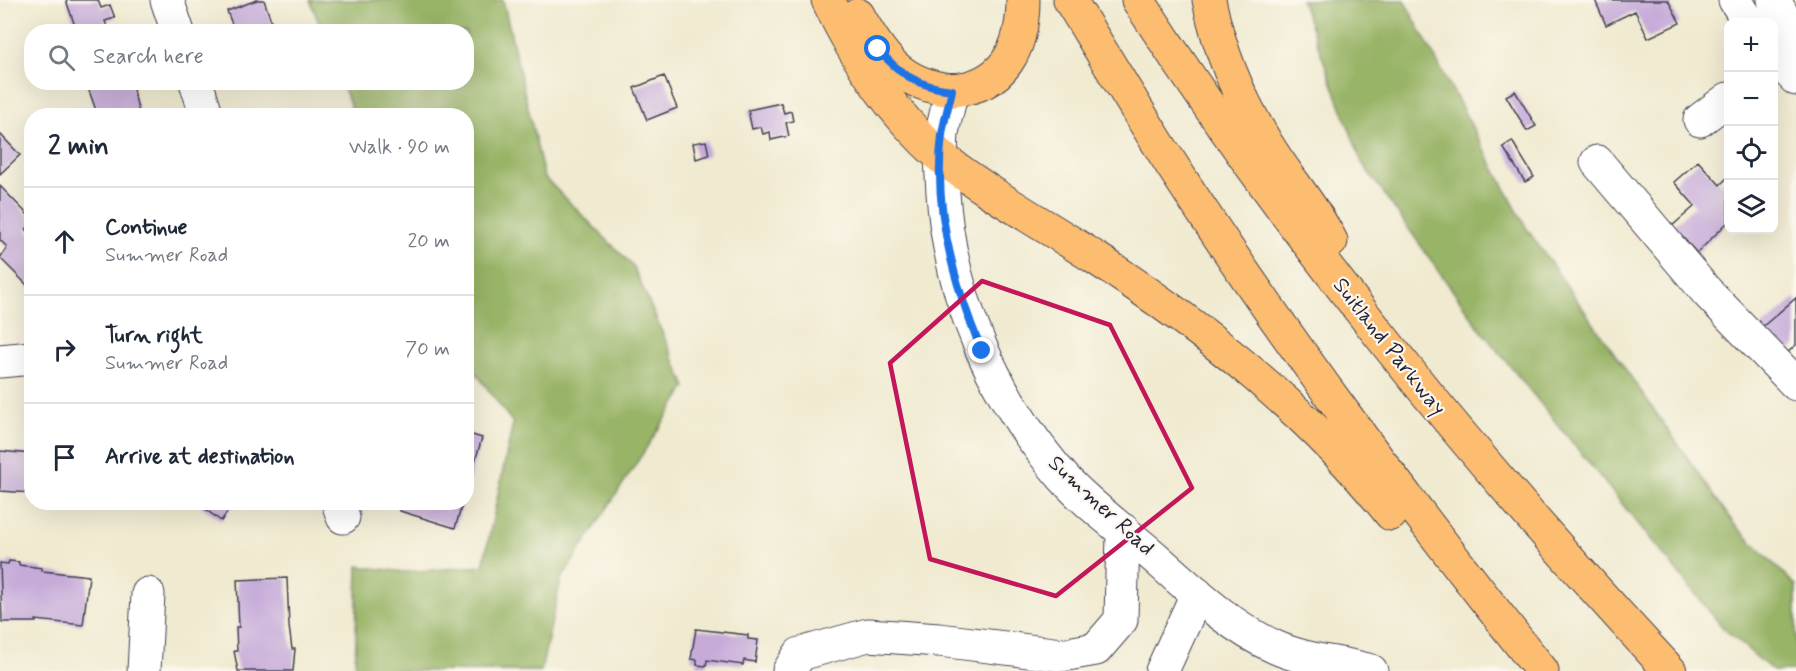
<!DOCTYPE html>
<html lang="en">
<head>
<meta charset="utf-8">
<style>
	body { margin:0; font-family:Mynerve,sans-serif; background:#f6f6f7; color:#1f2937 }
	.controls { position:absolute; right:18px; top:18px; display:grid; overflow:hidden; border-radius:12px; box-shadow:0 6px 24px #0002 }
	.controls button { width:54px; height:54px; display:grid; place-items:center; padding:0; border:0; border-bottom:2px solid #e0e1e3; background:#fff; color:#1f2937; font:30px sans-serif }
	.stop { position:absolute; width:18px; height:18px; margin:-14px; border:4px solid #1a73e8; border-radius:50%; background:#fff }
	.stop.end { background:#1a73e8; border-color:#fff; box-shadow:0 2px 6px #0008 }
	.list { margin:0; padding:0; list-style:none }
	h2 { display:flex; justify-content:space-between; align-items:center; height:78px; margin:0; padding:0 24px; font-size:26px }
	h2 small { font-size:20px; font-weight:400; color:#747a83 }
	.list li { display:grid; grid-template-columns:39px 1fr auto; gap:18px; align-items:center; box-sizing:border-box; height:108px; padding:0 24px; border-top:2px solid #e0e1e3 }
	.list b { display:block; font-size:22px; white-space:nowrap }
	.list p { margin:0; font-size:20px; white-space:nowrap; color:#747a83 }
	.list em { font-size:20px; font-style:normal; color:#747a83 }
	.icon { flex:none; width:33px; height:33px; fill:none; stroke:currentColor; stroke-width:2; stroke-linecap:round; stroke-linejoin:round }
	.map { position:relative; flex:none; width:1796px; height:671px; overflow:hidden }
	.search { position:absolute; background:#fff; box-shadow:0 6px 24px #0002; left:24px; top:24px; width:450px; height:66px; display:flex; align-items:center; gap:15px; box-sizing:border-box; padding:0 21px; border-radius:24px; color:#747a83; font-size:22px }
	.panel { position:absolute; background:#fff; box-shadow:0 6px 24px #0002; left:24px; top:108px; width:450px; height:402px; border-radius:24px }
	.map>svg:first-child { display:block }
	.forest { fill:#98b466; stroke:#5d6b50; stroke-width:1.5 }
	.building { fill:#c6abd9 }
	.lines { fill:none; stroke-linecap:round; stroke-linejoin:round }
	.minor-casing { stroke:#414051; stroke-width:35 }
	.major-casing { stroke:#414051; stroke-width:35 }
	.highway-casing { stroke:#414051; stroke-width:35 }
	.minor { stroke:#fff; stroke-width:33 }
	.major { stroke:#fcbd6f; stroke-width:33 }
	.highway { stroke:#fcbd6f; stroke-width:33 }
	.route { stroke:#1a73e8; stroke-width:8 }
	.marked { fill:none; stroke:#c2185b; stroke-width:4.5; stroke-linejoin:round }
	.labels { text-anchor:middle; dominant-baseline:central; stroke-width:4.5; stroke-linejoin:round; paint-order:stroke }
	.street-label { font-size:22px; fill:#22223b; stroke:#fbf7ec }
</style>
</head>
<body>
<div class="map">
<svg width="1796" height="671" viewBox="0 0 1796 671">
	<rect width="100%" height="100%" fill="#fbf7ec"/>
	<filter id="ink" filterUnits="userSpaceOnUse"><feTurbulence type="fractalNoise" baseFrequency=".0167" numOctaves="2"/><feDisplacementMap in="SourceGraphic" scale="12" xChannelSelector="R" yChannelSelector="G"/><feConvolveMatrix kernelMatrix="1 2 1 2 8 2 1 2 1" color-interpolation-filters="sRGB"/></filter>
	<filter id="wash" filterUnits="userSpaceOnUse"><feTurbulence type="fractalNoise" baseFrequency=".008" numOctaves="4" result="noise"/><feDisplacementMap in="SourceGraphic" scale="24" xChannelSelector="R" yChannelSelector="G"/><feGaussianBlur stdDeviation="1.35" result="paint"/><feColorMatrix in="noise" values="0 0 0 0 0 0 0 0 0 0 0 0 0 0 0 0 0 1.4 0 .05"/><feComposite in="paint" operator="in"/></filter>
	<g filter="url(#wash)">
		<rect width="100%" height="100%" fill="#f0ead0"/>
		<path class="forest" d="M310 0H503L544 177 633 266 686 387 561 579 541 671H355L358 566 405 572 483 566 513 423 467 361 466 116 354 115 342 83 466 82V32L322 31Z
			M1301 0H1404L1527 229 1734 524 1796 586V671H1773L1723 628 1480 329 1362 163Z"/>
		<g id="blocks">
			<path class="building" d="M66 0H98L101 8 110 5 115 18 105 21 109 32H77Z
				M257 0H264L275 32H235L227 11Z
				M1595 0H1668L1680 23 1648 38 1635 11 1606 25Z
				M664 76 677 108 647 120 634 88Z
				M86 82H131L140 116H98Z
				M1515 91 1536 126 1527 131 1506 96Z
				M781 103 784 113 791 111 793 121 786 123 789 136 771 140 770 132 763 134 761 127 752 129 748 110Z
				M0 134 20 155 0 174Z
				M706 141 709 155 696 159 693 143Z
				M1512 141 1534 177 1525 182 1503 147Z
				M1698 161 1720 185 1728 177V222L1697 253 1672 226 1695 206 1674 182Z
				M0 186 32 219V224L26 229 32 236V290L0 258 7 247 0 240Z
				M1796 298V345L1786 354 1762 327Z
				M466 433 482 438 467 488H466Z
				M0 451 32 454V493L0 491Z
				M196 502H235L221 521Z
				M402 502H463L455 528 400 511Z
				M9 561 19 562V565L42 568V571L89 576 83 625 36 620V622H2L0 563 8 564Z
				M287 578 289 626 292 649H295L293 671H238L234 651H237L236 627H239L237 580Z
				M696 629 748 635V639L758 640 755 662 744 660 743 665 707 660 706 666 697 665V660L691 659Z"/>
		</g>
	</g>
	<g filter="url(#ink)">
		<use href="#blocks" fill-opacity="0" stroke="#414051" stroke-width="1.5"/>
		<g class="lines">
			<defs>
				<path id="minor" d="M167 0 178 32
					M1735 0 1749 22
					M1774 0 1796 40
					M1774 56 1796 79
					M196 82 207 116
					M952 90C949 105 944 120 942 134 940 154 942 174 943 193 950 299 994 397 1063 477 1088 505 1123 530 1152 555 1190 588 1228 626 1275 647 1306 661 1339 662 1371 671
					M1700 120 1728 99
					M1597 162 1707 292 1796 384
					M0 361 32 358
					M338 502 343 517
					M144 671 148 594
					M789 671 800 654 868 635 939 640 1062 655 1096 649 1121 620 1123 530
					M1162 671 1197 594"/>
				<path id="major" d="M828 0C856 61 891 112 941 157
					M858 15C881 57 901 85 952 90"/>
				<path id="highway" d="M1070 0C1105 57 1139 114 1175 170 1288 344 1413 509 1542 671
					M1138 0C1294 241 1475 461 1670 671
					M1209 0C1219 49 1239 98 1265 141 1285 175 1313 206 1331 241
					M952 90C1004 87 1023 48 1023 0
					M941 157C990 195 1045 225 1097 259 1206 330 1310 412 1391 514"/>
			</defs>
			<use href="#minor" class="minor-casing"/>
			<use href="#major" class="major-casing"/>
			<use href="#highway" class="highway-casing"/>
			<use href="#minor" class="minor"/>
			<use href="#major" class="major"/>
			<use href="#highway" class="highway"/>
		</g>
	</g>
	<g class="lines" filter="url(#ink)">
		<path class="route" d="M878 49C899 74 919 87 952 90 949 105 944 120 942 135 933 207 954 285 982 351"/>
	</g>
	<path class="marked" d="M982 281 1110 325 1192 488 1056 596 930 559 890 363Z"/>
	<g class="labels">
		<g class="street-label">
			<text transform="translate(1389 347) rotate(52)">Suitland Parkway</text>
			<text transform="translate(1101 506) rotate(43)">Summer Road</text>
		</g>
	</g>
</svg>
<div class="controls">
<button>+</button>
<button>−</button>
<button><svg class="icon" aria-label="locate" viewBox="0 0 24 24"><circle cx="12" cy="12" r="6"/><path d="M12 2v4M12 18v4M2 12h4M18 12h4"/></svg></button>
<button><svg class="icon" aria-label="layers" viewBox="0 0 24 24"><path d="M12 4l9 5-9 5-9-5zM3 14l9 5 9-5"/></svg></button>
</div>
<div class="stop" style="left:878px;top:49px"></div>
<div class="stop end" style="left:982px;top:351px"></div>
<div class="search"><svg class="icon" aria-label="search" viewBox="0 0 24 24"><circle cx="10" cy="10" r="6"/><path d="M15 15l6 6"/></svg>Search here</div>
<section class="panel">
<h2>2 min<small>Walk · 90 m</small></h2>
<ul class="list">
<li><svg class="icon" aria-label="ahead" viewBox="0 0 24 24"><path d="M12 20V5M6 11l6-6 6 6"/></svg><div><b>Continue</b><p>Summer Road</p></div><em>20 m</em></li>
<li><svg class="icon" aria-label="right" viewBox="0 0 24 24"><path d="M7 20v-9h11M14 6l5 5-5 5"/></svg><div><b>Turn right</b><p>Summer Road</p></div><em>70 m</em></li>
<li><svg class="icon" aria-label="arrive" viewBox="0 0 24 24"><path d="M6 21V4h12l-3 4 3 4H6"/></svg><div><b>Arrive at destination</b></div></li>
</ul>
</section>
</div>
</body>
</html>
